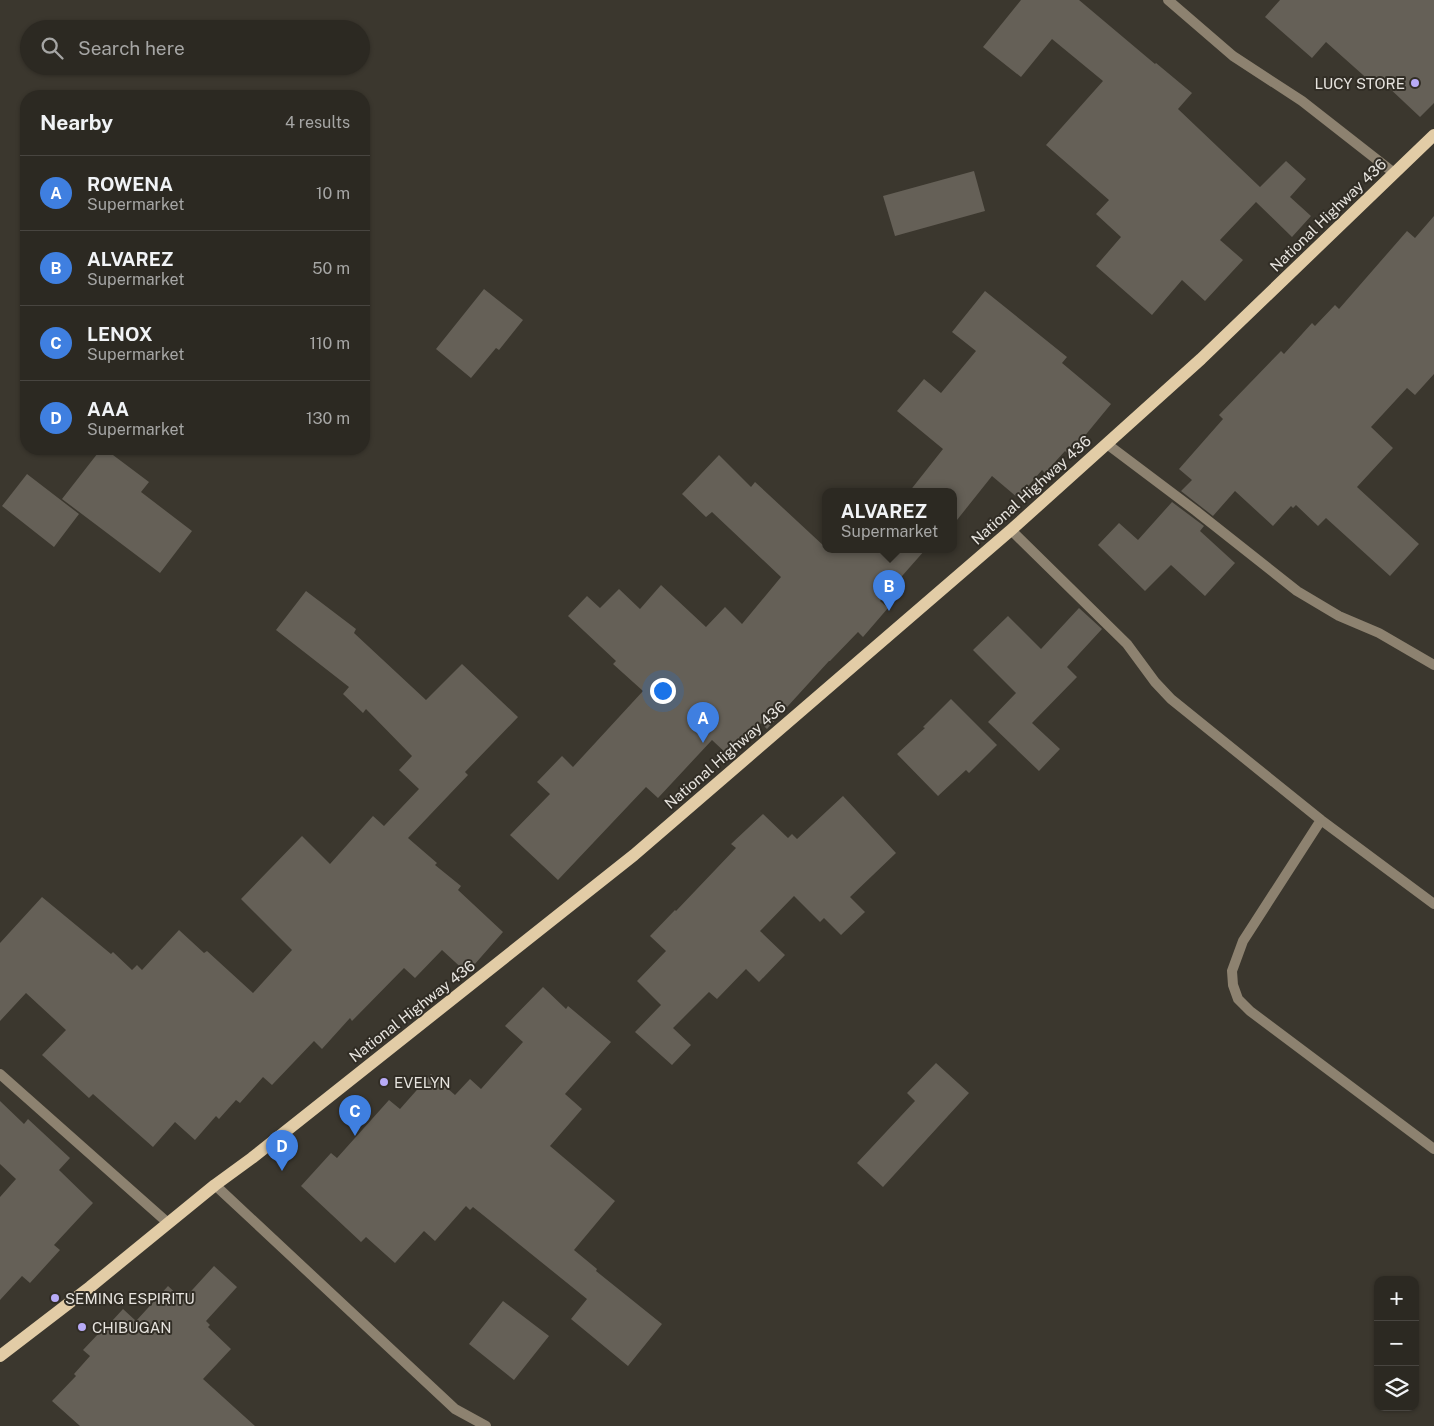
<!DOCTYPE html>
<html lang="en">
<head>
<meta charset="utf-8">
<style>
	body { margin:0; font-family:"Public Sans",sans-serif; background:#34312a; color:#f1f3f6 }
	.controls { position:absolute; right:15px; bottom:15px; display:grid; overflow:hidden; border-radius:10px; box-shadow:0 1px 4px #0004 }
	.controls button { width:45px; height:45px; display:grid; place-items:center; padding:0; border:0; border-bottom:1px solid #484540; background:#2c2922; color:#f1f3f6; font:25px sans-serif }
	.you { position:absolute; left:662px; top:690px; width:18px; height:18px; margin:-12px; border:4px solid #fff; border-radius:50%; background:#1a73e8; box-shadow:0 0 0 8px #1a73e833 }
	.badge { display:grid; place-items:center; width:32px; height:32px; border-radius:50%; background:#ea580c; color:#fff; font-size:16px; font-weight:700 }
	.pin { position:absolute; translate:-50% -41px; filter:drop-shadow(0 1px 2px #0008) }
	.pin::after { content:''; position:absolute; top:26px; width:18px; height:15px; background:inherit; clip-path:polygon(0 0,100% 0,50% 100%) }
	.popup { position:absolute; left:822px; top:488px; width:135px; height:65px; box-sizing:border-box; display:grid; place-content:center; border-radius:10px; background:#2c2922; filter:drop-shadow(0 1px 4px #0005); font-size:16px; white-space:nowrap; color:#a6a6a5 }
	.popup b { font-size:19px; color:#f1f3f6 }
	.popup::after { content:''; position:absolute; left:50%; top:100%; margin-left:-10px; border:10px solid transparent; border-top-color:#2c2922 }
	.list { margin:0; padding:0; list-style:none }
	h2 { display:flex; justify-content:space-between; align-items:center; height:65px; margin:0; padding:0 20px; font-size:21px }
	h2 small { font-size:16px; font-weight:400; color:#a6a6a5 }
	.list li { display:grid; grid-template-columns:32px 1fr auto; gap:15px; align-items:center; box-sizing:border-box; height:75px; padding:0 20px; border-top:1px solid #484540 }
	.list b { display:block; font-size:19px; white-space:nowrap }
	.list p { margin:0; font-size:16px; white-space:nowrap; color:#a6a6a5 }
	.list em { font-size:16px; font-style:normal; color:#a6a6a5 }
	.icon { flex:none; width:28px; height:28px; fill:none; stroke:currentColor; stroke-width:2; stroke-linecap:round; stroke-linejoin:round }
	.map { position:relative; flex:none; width:1434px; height:1426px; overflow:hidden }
	.search { position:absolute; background:#2c2922; box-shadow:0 1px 4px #0004; left:20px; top:20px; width:350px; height:55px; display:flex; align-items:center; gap:12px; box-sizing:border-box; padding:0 18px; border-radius:28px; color:#a6a6a5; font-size:19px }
	.panel { position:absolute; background:#2c2922; box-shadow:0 1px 4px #0004; left:20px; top:90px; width:350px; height:365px; border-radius:20px }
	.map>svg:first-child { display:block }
	.building { fill:#656057 }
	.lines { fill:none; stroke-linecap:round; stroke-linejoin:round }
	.lane { stroke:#8d8270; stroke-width:10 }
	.street { stroke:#8d8270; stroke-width:10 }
	.primary { stroke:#e2cca6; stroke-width:12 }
	.poi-dot { fill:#b8abf7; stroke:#312d25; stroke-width:2 }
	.labels { text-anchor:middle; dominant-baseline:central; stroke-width:4; stroke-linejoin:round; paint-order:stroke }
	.poi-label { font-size:15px; fill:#e7e4df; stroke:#312d25; text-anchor:start }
	.street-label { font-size:15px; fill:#e7e4df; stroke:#312d25 }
</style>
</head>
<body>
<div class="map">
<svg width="1434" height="1426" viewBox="0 0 1434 1426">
	<rect width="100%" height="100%" fill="#3b372e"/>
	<path class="building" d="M1021 0H1079L1155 64 1156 63 1192 93 1178 109 1260 187 1286 161 1306 179 1290 197 1311 216 1292 237 1256 202 1220 240 1243 260 1205 301 1182 280 1152 315 1096 266 1121 237 1096 214 1109 200 1046 145 1103 81 1052 39 1021 77 983 47Z
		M1280 0H1434V103L1420 117 1386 85 1381 91 1326 42 1312 58 1265 17Z
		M974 171 985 211 895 236 883 196Z
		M1434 216V374L1415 395 1407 388 1371 427 1393 448 1357 487 1419 544 1390 576 1326 518 1318 526 1296 505 1293 508 1291 506 1273 526 1235 491 1213 516 1181 491 1192 480 1179 469 1223 419 1219 415 1281 351 1284 354 1312 323 1315 326 1335 305 1339 309 1407 231 1415 238Z
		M484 289 523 320 499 350 496 348 471 378 436 349Z
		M985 291 1067 357 1062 363 1111 404 1069 455 1065 451 1045 473 1042 470 1018 498 992 476 953 525V492H909L943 449 897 411 924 379 941 393 976 351 952 332Z
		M101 449H105L149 482 141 492 192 531 160 573 62 499Z
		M719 455 751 487 755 482 825 547V550H925L880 601 888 608 863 637 858 632 830 661H829L767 729 761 723 729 756 712 740 658 798 646 787 558 880 510 835 550 794 537 782 562 756 573 767 643 691 613 664 616 661 568 616 587 596 600 608 619 589 640 609 661 585 706 627 725 607 742 624 781 577 712 512 706 517 682 494Z
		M27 474 79 514 54 547 2 506Z
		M1172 502 1204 526 1200 531 1235 563 1205 596 1171 565 1145 591 1098 545 1119 523 1138 540Z
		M306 591 356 629 354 633 426 700 462 664 518 717 465 772 468 775 408 838 437 863 435 865 461 886 458 890 503 932 467 973 442 950 415 978 404 968 352 1021 350 1018 322 1049 314 1041 272 1085 263 1077 240 1103 236 1100 219 1119 216 1116 195 1140 175 1122 153 1147 93 1094 89 1098 42 1055 66 1030 26 993 0 1021V943L42 897 111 954 113 952 132 970 137 965 142 970 179 930 204 953 207 951 253 993 292 950 241 899 302 836 330 864 373 816 384 826 419 789 399 770 412 756 366 709 363 713 343 694 349 687 276 630Z
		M1079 608 1102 629 1067 667 1077 677 1032 723 1060 749 1039 771 988 722 1016 693 973 650 1008 616 1041 649Z
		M951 699 997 745 969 773 966 770 938 796 897 754 925 728 923 727Z
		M843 796 896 853 850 897 865 912 841 935 824 918 820 922 794 896 760 931 785 955 759 982 746 969 717 999 709 992 673 1028 691 1045 672 1065 635 1032 661 1005 637 981 666 951 650 936 675 910 676 911 736 848 731 844 763 814 788 838 792 834 797 839Z
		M543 987 566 1009 568 1006 611 1042 565 1094 582 1109 550 1146 615 1201 574 1250 597 1269 596 1271 662 1324 628 1366 571 1319 587 1299 473 1207 470 1210 466 1206 435 1241 424 1231 395 1263 366 1237 361 1242 301 1186 331 1153 337 1158 389 1100 400 1109 431 1074 455 1095 470 1079 481 1089 523 1042 505 1026Z
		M936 1063 969 1093 883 1187 857 1163 915 1101 907 1093Z
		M0 1101 24 1124 28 1119 70 1158 59 1170 93 1203 54 1245 60 1250 30 1283 22 1276 0 1300V1197L16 1179 0 1164Z
		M214 1266 237 1287 206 1321 210 1325 208 1327 231 1349 203 1379 255 1426H80L52 1401 76 1376 74 1374 90 1356 83 1350 100 1332 101 1333 123 1309 136 1321 168 1286 183 1300Z
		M503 1301 549 1336 514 1380 469 1344Z"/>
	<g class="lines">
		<path class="lane" d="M0 1074 168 1223"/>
		<path class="street" d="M1168 0 1233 56 1302 101 1394 173
			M1107 444 1196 511 1297 591 1339 616 1379 633 1434 665
			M1011 530 1127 644 1155 682 1171 699 1321 820 1434 904
			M1321 820 1243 941 1232 971 1233 985 1238 999 1250 1011 1434 1149
			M215 1185 455 1409 486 1426"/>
		<path class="primary" d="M0 1356 90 1287 215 1185 252 1158 634 855 1011 530 1201 359 1434 135"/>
	</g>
	<g class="poi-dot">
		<circle cx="1415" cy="83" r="5"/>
		<circle cx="384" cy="1082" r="5"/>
		<circle cx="55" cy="1298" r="5"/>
		<circle cx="82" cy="1327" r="5"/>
	</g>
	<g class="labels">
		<g class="poi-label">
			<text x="1405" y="83" text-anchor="end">LUCY STORE</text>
			<text x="394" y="1082">EVELYN</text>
			<text x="65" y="1298">SEMING ESPIRITU</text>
			<text x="92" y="1327">CHIBUGAN</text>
		</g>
		<g class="street-label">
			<text transform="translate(1328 215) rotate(-44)">National Highway 436</text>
			<text transform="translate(1031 490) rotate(-42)">National Highway 436</text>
			<text transform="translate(725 755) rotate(-41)">National Highway 436</text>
			<text transform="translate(412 1011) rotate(-38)">National Highway 436</text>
		</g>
	</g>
</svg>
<div class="controls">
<button>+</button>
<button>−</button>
<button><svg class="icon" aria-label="layers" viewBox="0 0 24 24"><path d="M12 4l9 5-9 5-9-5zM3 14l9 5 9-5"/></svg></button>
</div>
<div class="you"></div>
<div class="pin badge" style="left:703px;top:743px;background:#3f7fe0">A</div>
<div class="pin badge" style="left:889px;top:611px;background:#3f7fe0">B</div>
<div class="popup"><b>ALVAREZ</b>Supermarket</div>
<div class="pin badge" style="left:355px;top:1136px;background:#3f7fe0">C</div>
<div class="pin badge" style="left:282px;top:1171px;background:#3f7fe0">D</div>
<div class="search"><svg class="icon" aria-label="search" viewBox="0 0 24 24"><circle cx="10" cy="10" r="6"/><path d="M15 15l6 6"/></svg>Search here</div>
<section class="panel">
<h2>Nearby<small>4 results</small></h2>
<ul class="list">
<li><span class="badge" style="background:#3f7fe0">A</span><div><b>ROWENA</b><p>Supermarket</p></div><em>10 m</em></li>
<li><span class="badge" style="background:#3f7fe0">B</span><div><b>ALVAREZ</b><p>Supermarket</p></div><em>50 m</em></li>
<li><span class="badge" style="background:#3f7fe0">C</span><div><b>LENOX</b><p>Supermarket</p></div><em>110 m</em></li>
<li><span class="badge" style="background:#3f7fe0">D</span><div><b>AAA</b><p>Supermarket</p></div><em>130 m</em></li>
</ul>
</section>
</div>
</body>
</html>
